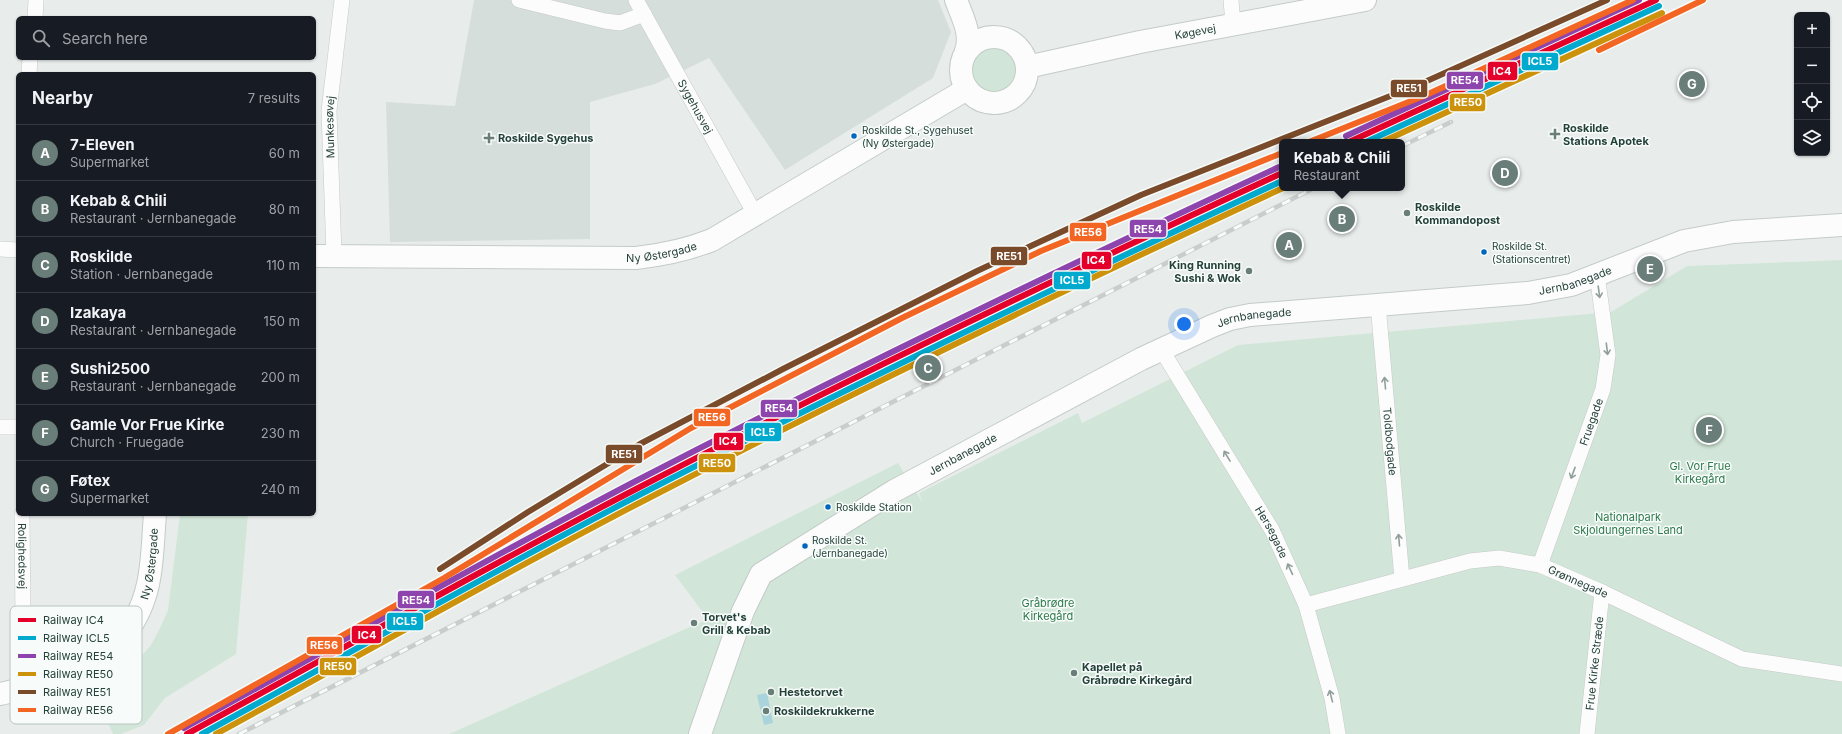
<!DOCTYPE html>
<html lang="en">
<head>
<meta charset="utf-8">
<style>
	body { margin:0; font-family:Inter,sans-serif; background:#242831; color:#f1f3f6 }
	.controls { position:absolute; right:12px; top:12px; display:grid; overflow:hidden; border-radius:6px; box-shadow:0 1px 3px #0004 }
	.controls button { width:36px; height:36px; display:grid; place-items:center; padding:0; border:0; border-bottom:1px solid #363941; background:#171b24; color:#f1f3f6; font:20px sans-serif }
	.you { position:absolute; left:1184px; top:324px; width:14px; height:14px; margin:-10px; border:3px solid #fff; border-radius:50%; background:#1a73e8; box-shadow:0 0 0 6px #1a73e833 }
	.badge { display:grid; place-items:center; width:26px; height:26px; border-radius:50%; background:#697e78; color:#fff; font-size:13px; font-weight:700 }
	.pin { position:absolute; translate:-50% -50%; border:2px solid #fff; box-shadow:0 1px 4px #0006 }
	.popup { position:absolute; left:1279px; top:139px; width:126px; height:52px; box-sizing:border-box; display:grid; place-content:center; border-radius:6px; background:#171b24; filter:drop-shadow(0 1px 3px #0005); font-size:13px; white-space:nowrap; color:#9ea1a6 }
	.popup b { font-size:15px; color:#f1f3f6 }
	.popup::after { content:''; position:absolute; left:50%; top:100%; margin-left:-8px; border:8px solid transparent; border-top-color:#171b24 }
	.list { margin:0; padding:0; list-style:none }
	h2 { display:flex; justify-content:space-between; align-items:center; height:52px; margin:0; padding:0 16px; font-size:17px }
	h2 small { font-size:13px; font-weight:400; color:#9ea1a6 }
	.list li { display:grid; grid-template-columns:26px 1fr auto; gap:12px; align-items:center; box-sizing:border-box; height:56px; padding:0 16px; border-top:1px solid #363941 }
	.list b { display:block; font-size:15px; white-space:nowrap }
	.list p { margin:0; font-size:13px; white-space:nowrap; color:#9ea1a6 }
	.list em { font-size:13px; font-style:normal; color:#9ea1a6 }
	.icon { flex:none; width:22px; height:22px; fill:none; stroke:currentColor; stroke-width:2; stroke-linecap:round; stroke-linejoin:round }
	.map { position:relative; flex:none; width:1842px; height:734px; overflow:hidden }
	.search { position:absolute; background:#171b24; box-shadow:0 1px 3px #0004; left:16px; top:16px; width:300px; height:44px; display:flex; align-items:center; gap:10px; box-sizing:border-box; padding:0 14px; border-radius:6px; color:#9ea1a6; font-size:15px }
	.panel { position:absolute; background:#171b24; box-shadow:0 1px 3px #0004; left:16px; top:72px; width:300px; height:444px; border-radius:6px }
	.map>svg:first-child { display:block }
	.built { fill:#d6dedb }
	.green { fill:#d1e6d8 }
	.water { fill:#a9d4db }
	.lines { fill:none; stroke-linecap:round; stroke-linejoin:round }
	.street-casing { stroke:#c5cac8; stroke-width:16 }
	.secondary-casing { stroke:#c3cbc8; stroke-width:24 }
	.street { stroke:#fcfcfc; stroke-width:15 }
	.secondary { stroke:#fcfcfc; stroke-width:22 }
	.rail-casing { stroke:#c9cdcc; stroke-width:4.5 }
	.rail { stroke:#f7fbf9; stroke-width:3; stroke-dasharray:9; stroke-linecap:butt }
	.rail-1-casing { stroke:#f7fbf9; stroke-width:9 }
	.rail-2-casing { stroke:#f7fbf9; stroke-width:9 }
	.rail-3-casing { stroke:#f7fbf9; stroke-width:9 }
	.rail-4-casing { stroke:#f7fbf9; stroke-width:9 }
	.rail-5-casing { stroke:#f7fbf9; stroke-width:9 }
	.rail-6-casing { stroke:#f7fbf9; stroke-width:9 }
	.rail-1 { stroke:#e4002b; stroke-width:6 }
	.rail-2 { stroke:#00a9ce; stroke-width:6 }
	.rail-3 { stroke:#8e44ad; stroke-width:6 }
	.rail-4 { stroke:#cd920c; stroke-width:6 }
	.rail-5 { stroke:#7a4b2a; stroke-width:6 }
	.rail-6 { stroke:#f26522; stroke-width:6 }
	.oneway { stroke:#909f9b }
	.poi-dot { fill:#697e78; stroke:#f7fbf9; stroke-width:1.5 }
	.bus-dot { fill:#0065bd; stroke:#f7fbf9; stroke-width:1.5 }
	.labels { text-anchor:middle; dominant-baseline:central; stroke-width:3; stroke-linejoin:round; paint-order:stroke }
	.bus-label { font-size:10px; fill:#24423a; stroke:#f7fbf9; text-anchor:start }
	.street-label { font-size:11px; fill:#24423a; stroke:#f7fbf9 }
	.poi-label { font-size:11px; font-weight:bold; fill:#24423a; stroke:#f7fbf9; text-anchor:start }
	.park-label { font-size:11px; fill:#2d7a4b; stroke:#f7fbf9 }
	.key { fill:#f7fbf9; stroke:#b8c4c0; stroke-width:1 }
	.key-label { font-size:11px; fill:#24423a }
	.line-badge { stroke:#f7fbf9; stroke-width:1.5 }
	.badge-label { font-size:11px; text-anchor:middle; font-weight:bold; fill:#fff }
</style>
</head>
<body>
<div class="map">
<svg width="1842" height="734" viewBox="0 0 1842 734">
	<rect width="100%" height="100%" fill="#e8edeb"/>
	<path class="built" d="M474 0H938L951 32 933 78 785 170 709 58 655 84 590 102V239L390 242 386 102 455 106Z"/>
	<path class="green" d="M972 70a22 22 0 1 1 44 0a22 22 0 1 1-44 0Z
		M1842 260V734H449L708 619 675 575 898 463 923 503 919 493 1078 413 1082 423 1238 345 1611 312 1687 266Z
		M180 514H248L236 654 165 698 144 725 121 734H113L93 691 120 680 151 645 160 628 168 610Z"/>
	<path class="water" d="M767 693 773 723 764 725 757 695Z"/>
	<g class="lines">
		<defs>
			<g id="street">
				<path d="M519 0 605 21 620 23 644 14"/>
				<path id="s1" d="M636 0 755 214"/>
				<path d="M1231 0 1233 24"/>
				<path d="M35 18 36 0"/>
				<path d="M29 74 30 58"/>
				<path d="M0 249 18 250"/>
				<path id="s2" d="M334 255 329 111 342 0"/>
				<path id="s3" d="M1378 304 1402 579"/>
				<path id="s4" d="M1161 349 1272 530 1306 605 1332 698 1338 734"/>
				<path d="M0 427H18"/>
				<path id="s5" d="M22 514 23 622"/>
				<path id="s6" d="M1540 565 1603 389 1608 355 1597 274"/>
				<path id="s7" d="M1306 605 1470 561 1499 558 1540 565 1602 592 1742 659 1842 674"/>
				<path id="s8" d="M1587 734 1602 592"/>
			</g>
			<g id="secondary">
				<path d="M956 0C962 16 972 34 966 51"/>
				<circle cx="994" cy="70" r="33"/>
				<path id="s9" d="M1027 67 1140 42 1365 0"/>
				<path id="s10" d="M314 256 636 258C663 255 687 250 712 240L967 89"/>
				<path id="s11" d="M0 694C21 689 48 685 68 677 109 660 139 627 148 584 153 562 153 537 155 514"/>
				<path id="s12" d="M700 734 743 611 761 574 894 491 1141 359 1212 326 1230 319 1250 315 1528 293 1571 285 1684 241 1733 232 1842 225"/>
			</g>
		</defs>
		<use href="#street" class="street-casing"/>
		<use href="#secondary" class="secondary-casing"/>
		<use href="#street" class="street"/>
		<use href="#secondary" class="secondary"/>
		<defs>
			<path id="rail" d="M1402 146 1451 122
				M239 734 1314 188"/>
		</defs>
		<use href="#rail" class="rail-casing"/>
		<use href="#rail" class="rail"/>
		<defs>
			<path id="rail-1" d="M1349 142 1656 0
				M187 734C337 652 486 567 638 488 850 378 1065 274 1282 173"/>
			<path id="rail-2" d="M1366 142 1659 6
				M202 734C348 654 493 571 641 494 852 385 1066 282 1282 181"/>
			<path id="rail-3" d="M1346 136 1639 0
				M184 728C334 646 483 561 634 482 847 372 1062 268 1279 167"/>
			<path id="rail-4" d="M1382 142 1662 13
				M216 734C359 656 500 575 645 500 855 391 1068 288 1283 188"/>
			<path id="rail-5" d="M440 569 528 512 640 444 783 369 977 271 1141 195 1418 85 1607 0"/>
			<path id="rail-6" d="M1599 50 1703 0
				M1309 142 1426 95 1633 0
				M168 734 444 578 691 428 902 318 1041 251 1282 153"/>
		</defs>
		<use href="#rail-1" class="rail-1-casing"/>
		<use href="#rail-2" class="rail-2-casing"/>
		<use href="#rail-3" class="rail-3-casing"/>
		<use href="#rail-4" class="rail-4-casing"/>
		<use href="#rail-5" class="rail-5-casing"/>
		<use href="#rail-6" class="rail-6-casing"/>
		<use href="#rail-1" class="rail-1"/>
		<use href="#rail-2" class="rail-2"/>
		<use href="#rail-3" class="rail-3"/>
		<use href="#rail-4" class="rail-4"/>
		<use href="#rail-5" class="rail-5"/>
		<use href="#rail-6" class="rail-6"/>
	</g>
	<defs><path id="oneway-shaft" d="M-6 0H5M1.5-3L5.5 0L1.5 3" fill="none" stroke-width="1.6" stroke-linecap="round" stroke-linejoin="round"/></defs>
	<g class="oneway">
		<use href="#oneway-shaft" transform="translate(1599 292) rotate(82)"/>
		<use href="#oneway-shaft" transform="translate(1607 349) rotate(83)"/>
		<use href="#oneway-shaft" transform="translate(1385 383) rotate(-95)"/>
		<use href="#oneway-shaft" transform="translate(1227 456) rotate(-121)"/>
		<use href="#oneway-shaft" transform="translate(1573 473) rotate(110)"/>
		<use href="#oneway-shaft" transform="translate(1399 540) rotate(-95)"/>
		<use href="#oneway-shaft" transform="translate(1290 569) rotate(-115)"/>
		<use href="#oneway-shaft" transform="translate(1331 696) rotate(-104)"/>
	</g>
	<g class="poi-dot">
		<path d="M1553 128h4v4h4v4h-4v4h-4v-4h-4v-4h4z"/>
		<path d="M487 132h4v4h4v4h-4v4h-4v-4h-4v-4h4z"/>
		<circle cx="1407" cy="213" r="4"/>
		<circle cx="1249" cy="271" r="4"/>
		<circle cx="694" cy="623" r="4"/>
		<circle cx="1074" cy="673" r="4"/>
		<circle cx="771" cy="692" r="4"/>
		<circle cx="766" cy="711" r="4"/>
	</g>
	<g class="bus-dot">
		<circle cx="854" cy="136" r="3.5"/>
		<circle cx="1484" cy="252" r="3.5"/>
		<circle cx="828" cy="507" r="3.5"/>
		<circle cx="805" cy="546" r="3.5"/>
	</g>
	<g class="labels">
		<g class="bus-label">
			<text x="862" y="130">Roskilde St., Sygehuset<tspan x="862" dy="13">(Ny Østergade)</tspan></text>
			<text x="1492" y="246">Roskilde St.<tspan x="1492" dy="13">(Stationscentret)</tspan></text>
			<text x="836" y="507">Roskilde Station</text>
			<text x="812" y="540">Roskilde St.<tspan x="812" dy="13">(Jernbanegade)</tspan></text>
		</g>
		<g class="street-label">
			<text stroke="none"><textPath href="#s9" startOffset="172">Køgevej</textPath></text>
			<text stroke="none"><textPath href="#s1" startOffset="122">Sygehusvej</textPath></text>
			<text stroke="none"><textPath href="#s2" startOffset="128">Munkesøvej</textPath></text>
			<text stroke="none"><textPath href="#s10" startOffset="348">Ny Østergade</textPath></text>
			<text stroke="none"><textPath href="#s12" startOffset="1054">Jernbanegade</textPath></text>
			<text stroke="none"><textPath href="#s12" startOffset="730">Jernbanegade</textPath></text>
			<text stroke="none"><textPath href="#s6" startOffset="152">Fruegade</textPath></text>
			<text stroke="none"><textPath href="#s3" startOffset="138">Toldbodgade</textPath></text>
			<text stroke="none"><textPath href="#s12" startOffset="406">Jernbanegade</textPath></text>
			<text stroke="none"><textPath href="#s4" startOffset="214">Hersegade</textPath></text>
			<text stroke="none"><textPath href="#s5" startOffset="42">Rolighedsvej</textPath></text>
			<text stroke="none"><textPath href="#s11" startOffset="218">Ny Østergade</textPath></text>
			<text stroke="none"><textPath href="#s7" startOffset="282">Grønnegade</textPath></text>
			<text stroke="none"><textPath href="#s8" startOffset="71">Frue Kirke Stræde</textPath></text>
		</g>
		<g class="poi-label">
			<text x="1563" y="128">Roskilde<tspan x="1563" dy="13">Stations Apotek</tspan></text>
			<text x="498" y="138">Roskilde Sygehus</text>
			<text x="1415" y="207">Roskilde<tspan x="1415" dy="13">Kommandopost</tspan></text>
			<text x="1241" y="265" text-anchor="end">King Running<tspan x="1241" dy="13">Sushi &amp; Wok</tspan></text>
			<text x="702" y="617">Torvet's<tspan x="702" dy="13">Grill &amp; Kebab</tspan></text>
			<text x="1082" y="667">Kapellet på<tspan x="1082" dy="13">Gråbrødre Kirkegård</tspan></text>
			<text x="779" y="692">Hestetorvet</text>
			<text x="774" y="711">Roskildekrukkerne</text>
		</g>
		<g class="park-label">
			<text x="1700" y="466">Gl. Vor Frue<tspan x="1700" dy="13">Kirkegård</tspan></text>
			<text x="1628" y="517">Nationalpark<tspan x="1628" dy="13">Skjoldungernes Land</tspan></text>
			<text x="1048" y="603">Gråbrødre<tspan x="1048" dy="13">Kirkegård</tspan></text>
		</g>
	</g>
	<rect x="10" y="606" width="132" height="118" rx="6" class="key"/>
	<rect x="18" y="618" width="18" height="4" fill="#e4002b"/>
	<rect x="18" y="636" width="18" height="4" fill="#00a9ce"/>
	<rect x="18" y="654" width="18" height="4" fill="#8e44ad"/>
	<rect x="18" y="672" width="18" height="4" fill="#cd920c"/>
	<rect x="18" y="690" width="18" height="4" fill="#7a4b2a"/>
	<rect x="18" y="708" width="18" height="4" fill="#f26522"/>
	<g class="key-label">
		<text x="43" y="624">Railway IC4</text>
		<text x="43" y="642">Railway ICL5</text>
		<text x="43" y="660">Railway RE54</text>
		<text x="43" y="678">Railway RE50</text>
		<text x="43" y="696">Railway RE51</text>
		<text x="43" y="714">Railway RE56</text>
	</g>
	<g class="line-badge">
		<rect x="1521" y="52" width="38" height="19" rx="4" fill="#00a9ce"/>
		<rect x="1487" y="61" width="31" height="20" rx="4" fill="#e4002b"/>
		<rect x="1446" y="71" width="38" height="19" rx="4" fill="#8e44ad"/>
		<rect x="1390" y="79" width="38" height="19" rx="4" fill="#7a4b2a"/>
		<rect x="1449" y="93" width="37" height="19" rx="4" fill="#cd920c"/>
		<rect x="1129" y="219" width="38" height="19" rx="4" fill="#8e44ad"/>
		<rect x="1069" y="222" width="38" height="20" rx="4" fill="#f26522"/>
		<rect x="990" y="246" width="38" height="20" rx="4" fill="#7a4b2a"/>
		<rect x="1081" y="251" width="31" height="19" rx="4" fill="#e4002b"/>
		<rect x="1053" y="271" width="38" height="19" rx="4" fill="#00a9ce"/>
		<rect x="760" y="399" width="38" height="19" rx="4" fill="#8e44ad"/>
		<rect x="693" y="408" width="38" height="19" rx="4" fill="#f26522"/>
		<rect x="744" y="422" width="38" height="20" rx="4" fill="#00a9ce"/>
		<rect x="713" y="432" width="31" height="19" rx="4" fill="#e4002b"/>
		<rect x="605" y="444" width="38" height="20" rx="4" fill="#7a4b2a"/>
		<rect x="698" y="453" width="38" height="20" rx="4" fill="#cd920c"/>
		<rect x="397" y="590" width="38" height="19" rx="4" fill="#8e44ad"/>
		<rect x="386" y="612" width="38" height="19" rx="4" fill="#00a9ce"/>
		<rect x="351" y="625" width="31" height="19" rx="4" fill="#e4002b"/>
		<rect x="306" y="636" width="37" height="19" rx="4" fill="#f26522"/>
		<rect x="319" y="657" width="38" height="19" rx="4" fill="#cd920c"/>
	</g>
	<g class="badge-label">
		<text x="1540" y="65">ICL5</text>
		<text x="1502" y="75">IC4</text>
		<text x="1465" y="84">RE54</text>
		<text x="1409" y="92">RE51</text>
		<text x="1468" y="106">RE50</text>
		<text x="1148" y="233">RE54</text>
		<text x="1088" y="236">RE56</text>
		<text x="1009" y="260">RE51</text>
		<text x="1096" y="264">IC4</text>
		<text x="1072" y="284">ICL5</text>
		<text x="779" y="412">RE54</text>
		<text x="712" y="421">RE56</text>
		<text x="763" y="436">ICL5</text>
		<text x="728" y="445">IC4</text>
		<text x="624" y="458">RE51</text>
		<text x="717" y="467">RE50</text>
		<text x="416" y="604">RE54</text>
		<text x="405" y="625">ICL5</text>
		<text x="367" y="639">IC4</text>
		<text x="324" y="649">RE56</text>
		<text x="338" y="670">RE50</text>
	</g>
</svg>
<div class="controls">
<button>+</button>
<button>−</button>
<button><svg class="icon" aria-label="locate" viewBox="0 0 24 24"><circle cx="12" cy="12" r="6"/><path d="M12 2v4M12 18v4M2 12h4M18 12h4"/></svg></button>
<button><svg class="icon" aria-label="layers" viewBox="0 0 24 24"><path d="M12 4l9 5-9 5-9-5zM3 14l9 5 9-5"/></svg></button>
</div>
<div class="you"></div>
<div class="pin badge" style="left:1289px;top:245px">A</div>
<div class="pin badge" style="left:1342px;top:219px">B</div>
<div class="popup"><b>Kebab &amp; Chili</b>Restaurant</div>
<div class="pin badge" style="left:928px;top:368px">C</div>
<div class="pin badge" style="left:1505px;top:173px">D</div>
<div class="pin badge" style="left:1650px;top:269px">E</div>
<div class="pin badge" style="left:1709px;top:430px">F</div>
<div class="pin badge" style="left:1692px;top:84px">G</div>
<div class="search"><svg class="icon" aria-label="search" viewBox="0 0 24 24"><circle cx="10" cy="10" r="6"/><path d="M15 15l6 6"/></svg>Search here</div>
<section class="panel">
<h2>Nearby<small>7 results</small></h2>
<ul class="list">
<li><span class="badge">A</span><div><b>7-Eleven</b><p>Supermarket</p></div><em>60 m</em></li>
<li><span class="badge">B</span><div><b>Kebab &amp; Chili</b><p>Restaurant · Jernbanegade</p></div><em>80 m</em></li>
<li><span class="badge">C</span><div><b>Roskilde</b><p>Station · Jernbanegade</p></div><em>110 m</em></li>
<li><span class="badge">D</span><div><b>Izakaya</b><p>Restaurant · Jernbanegade</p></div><em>150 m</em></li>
<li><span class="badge">E</span><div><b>Sushi2500</b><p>Restaurant · Jernbanegade</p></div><em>200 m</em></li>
<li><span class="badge">F</span><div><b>Gamle Vor Frue Kirke</b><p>Church · Fruegade</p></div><em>230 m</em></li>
<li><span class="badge">G</span><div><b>Føtex</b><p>Supermarket</p></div><em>240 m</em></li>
</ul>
</section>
</div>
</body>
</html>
